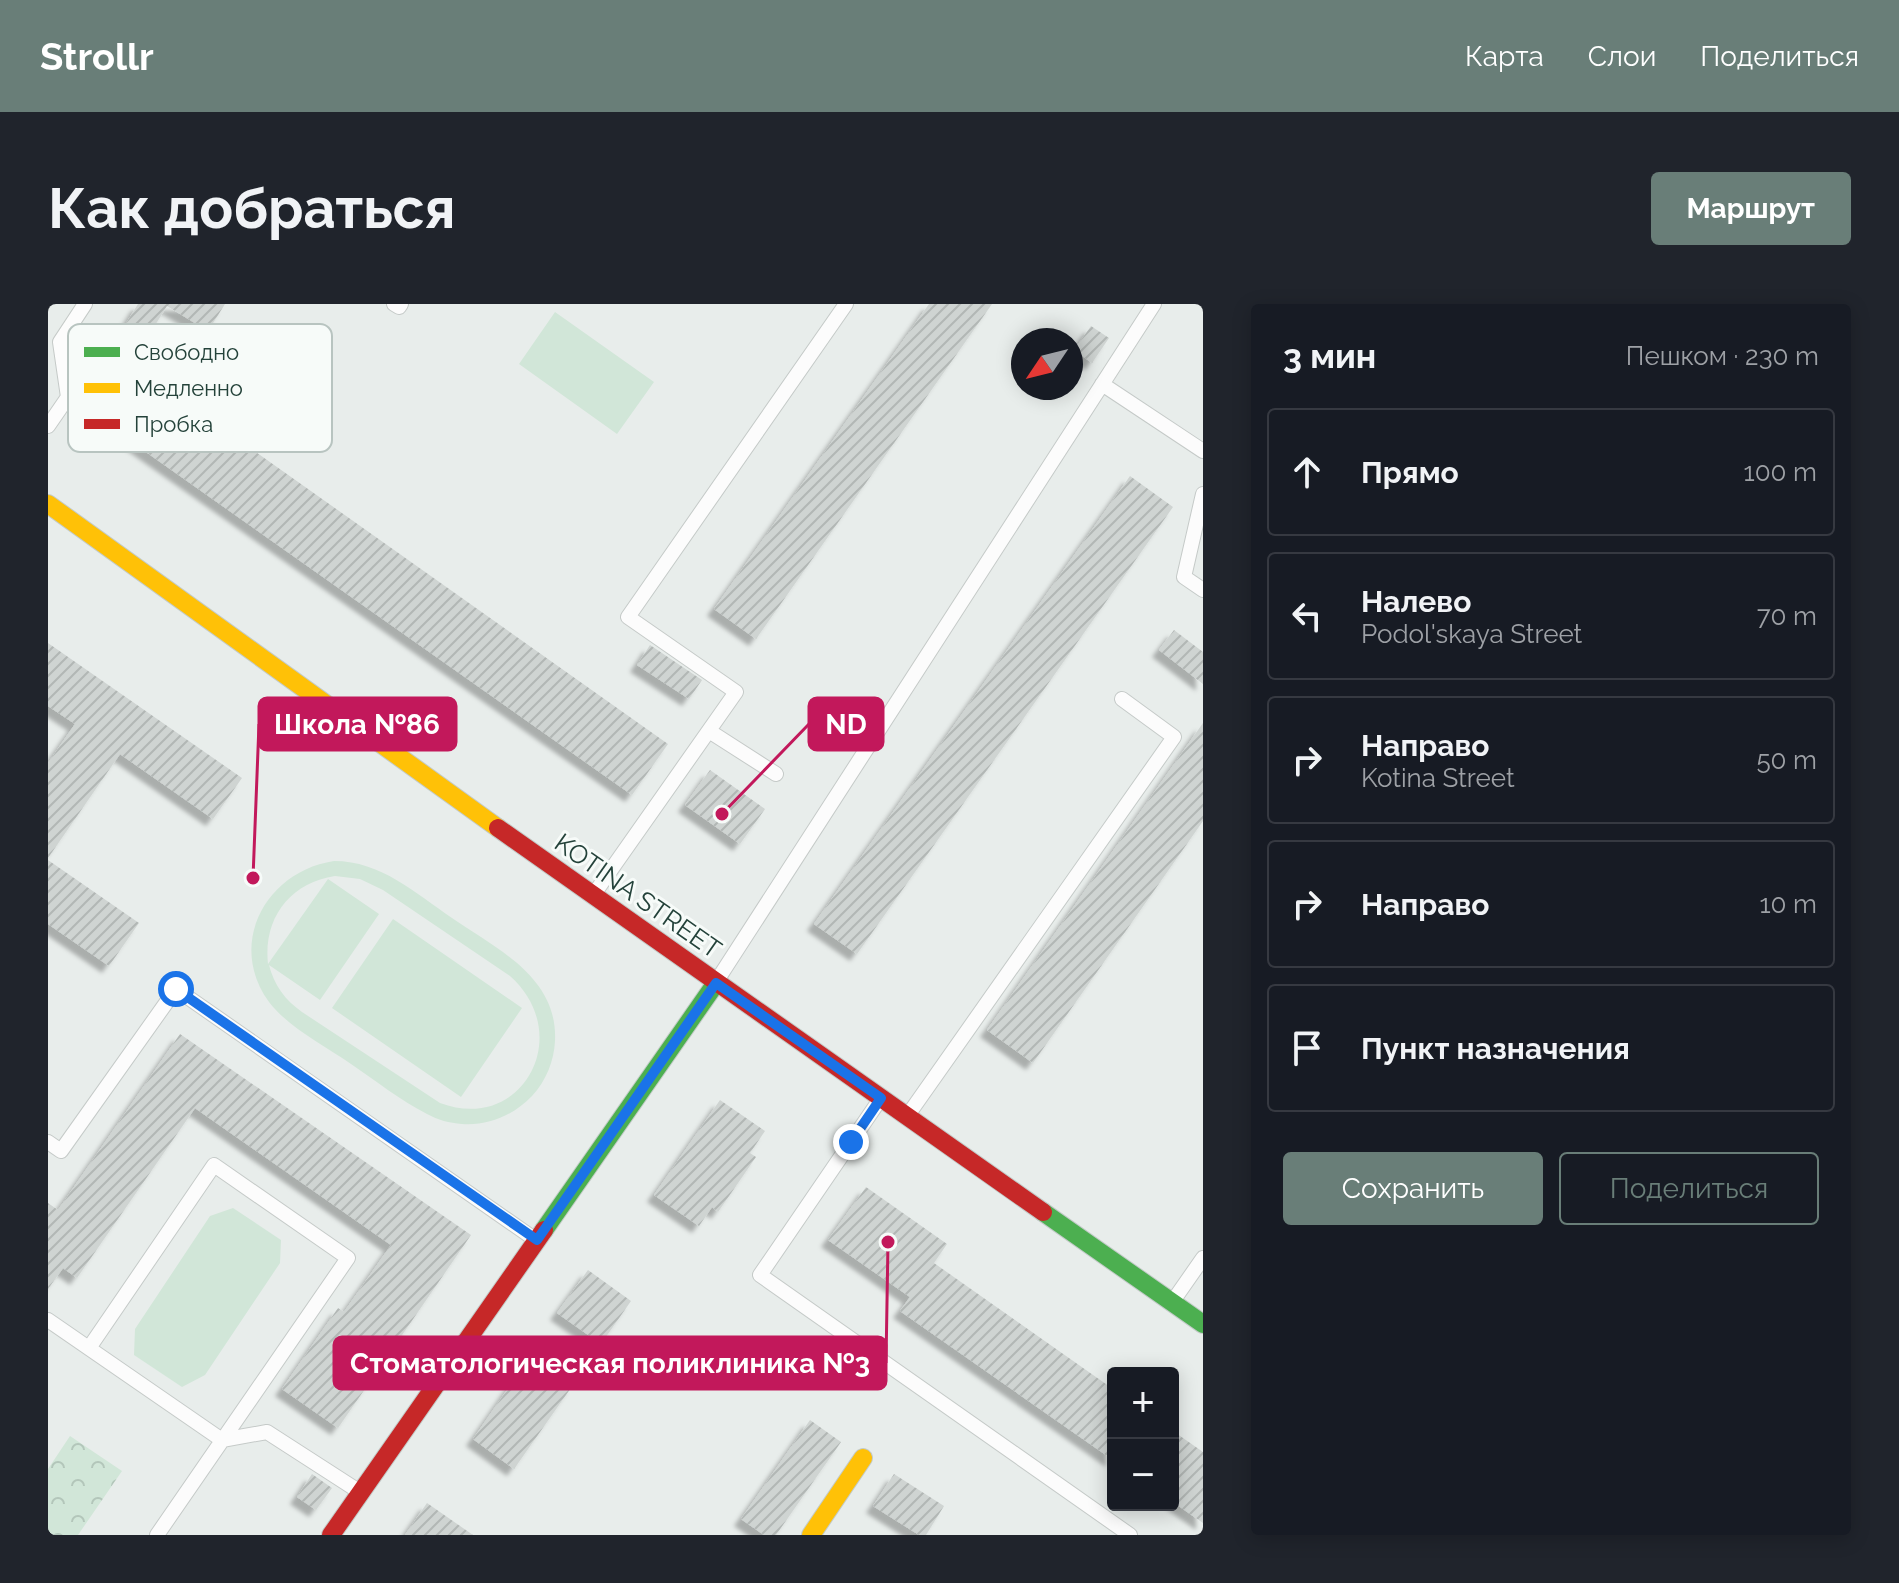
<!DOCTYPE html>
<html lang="ru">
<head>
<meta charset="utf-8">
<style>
	body { margin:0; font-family:Raleway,sans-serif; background:#20242c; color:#f1f3f6 }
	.controls { position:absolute; right:24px; bottom:24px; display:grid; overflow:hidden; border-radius:8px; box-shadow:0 4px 20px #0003 }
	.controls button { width:72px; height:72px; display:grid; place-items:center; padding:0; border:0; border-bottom:2px solid #363941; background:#171b24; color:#f1f3f6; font:40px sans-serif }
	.compass { position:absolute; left:963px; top:24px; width:72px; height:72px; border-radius:50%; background:#171b24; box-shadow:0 4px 20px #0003; rotate:235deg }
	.stop { position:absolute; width:24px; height:24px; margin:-18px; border:6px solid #1a73e8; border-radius:50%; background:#fff }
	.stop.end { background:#1a73e8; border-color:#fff; box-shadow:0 2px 8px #0008 }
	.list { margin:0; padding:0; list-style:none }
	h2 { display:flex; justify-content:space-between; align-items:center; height:104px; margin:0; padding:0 32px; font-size:34px }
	h2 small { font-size:26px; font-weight:400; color:#9ea1a6 }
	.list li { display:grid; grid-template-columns:52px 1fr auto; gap:24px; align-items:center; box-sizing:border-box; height:128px; margin:0 16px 16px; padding:0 16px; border:2px solid #363941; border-radius:8px }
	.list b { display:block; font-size:30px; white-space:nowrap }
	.list p { margin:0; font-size:26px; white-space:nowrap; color:#9ea1a6 }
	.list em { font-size:26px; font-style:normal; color:#9ea1a6 }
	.actions { display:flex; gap:16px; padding:24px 32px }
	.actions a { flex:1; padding:18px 0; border:2px solid #697e78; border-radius:8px; text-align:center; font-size:28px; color:#697e78 }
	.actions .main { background:#697e78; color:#fff }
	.icon { flex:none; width:44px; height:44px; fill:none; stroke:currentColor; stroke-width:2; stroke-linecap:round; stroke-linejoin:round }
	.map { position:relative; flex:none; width:1155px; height:1231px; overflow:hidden; border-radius:8px }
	header { display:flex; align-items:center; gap:48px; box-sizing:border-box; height:112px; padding:0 40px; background:#697e78; color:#fff }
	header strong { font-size:38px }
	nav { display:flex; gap:44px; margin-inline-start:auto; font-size:28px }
	.intro { display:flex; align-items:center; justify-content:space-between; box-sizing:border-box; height:192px; padding:0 48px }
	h1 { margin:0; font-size:56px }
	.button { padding:20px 36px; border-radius:8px; background:#697e78; color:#fff; font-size:28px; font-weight:700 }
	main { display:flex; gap:48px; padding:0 48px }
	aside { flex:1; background:#171b24; border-radius:8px; box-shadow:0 4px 20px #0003 }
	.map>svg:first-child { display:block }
	.grass { fill:#d1e6d8; fill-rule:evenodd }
	.park { fill:url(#park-crowns) }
	.building { fill:url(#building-hatch); filter:url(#shadow) }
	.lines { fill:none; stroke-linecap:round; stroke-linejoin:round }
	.lane-casing { stroke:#c5cac8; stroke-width:16 }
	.fast-casing { stroke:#c3cbc8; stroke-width:20 }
	.slow-casing { stroke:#c3cbc8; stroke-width:20 }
	.jam-casing { stroke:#c3cbc8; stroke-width:20 }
	.lane { stroke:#fcfcfc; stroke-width:14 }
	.fast { stroke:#4caf50; stroke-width:18 }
	.slow { stroke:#ffc107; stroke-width:18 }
	.jam { stroke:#c62828; stroke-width:18 }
	.route { stroke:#1a73e8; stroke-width:10 }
	.labels { text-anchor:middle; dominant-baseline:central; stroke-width:6; stroke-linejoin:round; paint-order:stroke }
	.street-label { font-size:26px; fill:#24423a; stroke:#f7fbf9 }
	.key { fill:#f7fbf9; stroke:#b8c4c0; stroke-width:2 }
	.key-label { font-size:22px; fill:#24423a }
	.leader { fill:none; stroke:#c2185b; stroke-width:3 }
	.callout-dot { fill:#c2185b; stroke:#f7fbf9; stroke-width:3 }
	.callout { fill:#c2185b; stroke:#c2185b; stroke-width:3 }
	.callout-label { font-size:28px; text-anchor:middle; font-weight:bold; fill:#fff }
</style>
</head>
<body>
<header>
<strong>Strollr</strong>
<nav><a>Карта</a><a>Слои</a><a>Поделиться</a></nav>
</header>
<div class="intro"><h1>Как добраться</h1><a class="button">Маршрут</a></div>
<main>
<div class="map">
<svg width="1155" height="1231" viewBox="0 0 1155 1231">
	<defs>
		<pattern id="park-crowns" width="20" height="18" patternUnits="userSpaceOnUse" patternTransform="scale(2)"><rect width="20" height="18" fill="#d1e6d8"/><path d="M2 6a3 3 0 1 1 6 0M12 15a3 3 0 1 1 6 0" fill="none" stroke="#b3c6ba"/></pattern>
		<pattern id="building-hatch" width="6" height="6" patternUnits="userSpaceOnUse" patternTransform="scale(2)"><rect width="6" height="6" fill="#cfd4d2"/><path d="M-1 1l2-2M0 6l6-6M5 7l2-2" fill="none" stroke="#b2b7b5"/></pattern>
		<filter id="shadow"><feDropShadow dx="-7" dy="7" stdDeviation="2" flood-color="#0004"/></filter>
	</defs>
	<rect width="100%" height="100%" fill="#e8edeb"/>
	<path class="grass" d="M507 8 606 78 569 130 471 60Z
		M286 557C333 557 367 589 404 614 449 645 510 673 507 737 506 757 498 777 484 792 466 811 440 822 414 820 401 819 390 816 379 810 352 796 328 777 303 760 276 741 241 724 221 698 178 639 219 567 286 557ZM287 572 312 575 335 586 462 672C528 731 474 830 392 799L254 708C237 696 226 681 221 661L272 696 331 610 280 575 220 660C215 614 242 579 287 572Z
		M345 615 474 704 413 793 284 704Z
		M185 904 233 936 232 959 157 1071 134 1083 86 1051 87 1025 162 912Z"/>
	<path class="park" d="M22 1132 74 1167 30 1231H0V1165Z"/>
	<path class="building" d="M90 0H177L160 27 119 2 86 55 136 91 133 95 620 440 584 491 74 131 93 104 44 74Z
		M881 0H944L708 335 666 305Z
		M1043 22 1061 34 1044 59 1026 46Z
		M1082 172 1125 203 809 650 766 620Z
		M1126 326 1155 348V380L1111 346Z
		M0 339 194 474 165 515 72 450 0 554V459L27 420 0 402Z
		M602 341 654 376 641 395 589 361Z
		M1155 419V517L985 759 939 726Z
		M662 466 717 505 692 540 637 501Z
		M0 556 91 619 61 662 0 620Z
		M132 730 423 931 290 1124 234 1085 290 1004 296 1008 343 941 147 804 29 974 15 964 0 985V899L10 906Z
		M672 796 717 827 702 849 708 853 670 908 664 903 651 922 606 891Z
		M818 883 899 940 886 959 1065 1085V1156L852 1007 862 993 780 936Z
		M540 966 583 997 553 1040 509 1009Z
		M483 1051 525 1081 466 1165 425 1135Z
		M762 1116 793 1138 728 1231H716L693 1215Z
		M1125 1127 1155 1148V1219L1125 1198Z
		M264 1170 284 1184 268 1206 249 1193Z
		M846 1170 896 1202 878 1231H871L825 1202Z
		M379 1199 425 1231H357Z"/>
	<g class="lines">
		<defs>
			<path id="lane" d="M346 0 351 3 353 0
				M1054 80 1155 147
				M0 122 20 93 12 38 37 0
				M1155 190 1136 273 1155 286
				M661 427 728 470
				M546 590 688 388 580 313 798 0
				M670 675 1106 0
				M831 797 712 971 1082 1231
				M860 811 1126 433 1074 395
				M0 838 13 847 128 685 485 934
				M1125 997 1155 954
				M0 1016 174 1136 219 1128 312 1188
				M41 1044 166 861 300 954 109 1231"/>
			<path id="fast" d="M995 908 1155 1020
				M496 926 668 679"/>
			<path id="slow" d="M0 200 450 524
				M763 1231 815 1154"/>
			<path id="jam" d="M450 524 995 908
				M283 1231 496 926"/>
		</defs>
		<use href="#lane" class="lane-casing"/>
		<use href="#fast" class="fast-casing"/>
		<use href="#slow" class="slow-casing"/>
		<use href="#jam" class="jam-casing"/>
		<use href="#lane" class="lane"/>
		<use href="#fast" class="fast"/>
		<use href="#slow" class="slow"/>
		<use href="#jam" class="jam"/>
	</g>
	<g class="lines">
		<path class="route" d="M128 685 489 936 668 679 833 794 803 838"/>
	</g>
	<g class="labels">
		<g class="street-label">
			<text transform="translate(590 592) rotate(35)">KOTINA STREET</text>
		</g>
	</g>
	<rect x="20" y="20" width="264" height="128" rx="12" class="key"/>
	<rect x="36" y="43" width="36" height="10" fill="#4caf50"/>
	<rect x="36" y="79" width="36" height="10" fill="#ffc107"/>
	<rect x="36" y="115" width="36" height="10" fill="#c62828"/>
	<g class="key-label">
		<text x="86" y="56">Свободно</text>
		<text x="86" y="92">Медленно</text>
		<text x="86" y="128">Пробка</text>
	</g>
	<path class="leader" d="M674 510L761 420M205 574L211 420M840 938L838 1059"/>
	<g class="callout-dot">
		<circle cx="674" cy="510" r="8"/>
		<circle cx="205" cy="574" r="8"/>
		<circle cx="840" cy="938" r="8"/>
	</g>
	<g class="callout">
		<rect x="761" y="394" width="74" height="52" rx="8"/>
		<rect x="211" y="394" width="197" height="52" rx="8"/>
		<rect x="286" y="1033" width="552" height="52" rx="8"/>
	</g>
	<g class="callout-label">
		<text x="798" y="430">ND</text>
		<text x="309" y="430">Школа №86</text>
		<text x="562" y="1069">Стоматологическая поликлиника №3</text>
	</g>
</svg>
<div class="controls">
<button>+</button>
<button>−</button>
</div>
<svg class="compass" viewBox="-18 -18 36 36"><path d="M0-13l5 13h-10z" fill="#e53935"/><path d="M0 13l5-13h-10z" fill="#9ea1a6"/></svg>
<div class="stop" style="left:128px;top:685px"></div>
<div class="stop end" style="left:803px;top:838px"></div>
</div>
<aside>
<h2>3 мин<small>Пешком · 230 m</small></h2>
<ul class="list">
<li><svg class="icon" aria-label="ahead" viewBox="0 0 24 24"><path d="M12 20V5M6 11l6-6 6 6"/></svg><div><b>Прямо</b></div><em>100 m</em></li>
<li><svg class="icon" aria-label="left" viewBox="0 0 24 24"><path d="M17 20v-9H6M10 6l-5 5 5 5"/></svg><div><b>Налево</b><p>Podol'skaya Street</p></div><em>70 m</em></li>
<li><svg class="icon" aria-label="right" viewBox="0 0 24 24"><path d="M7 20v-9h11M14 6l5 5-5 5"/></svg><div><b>Направо</b><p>Kotina Street</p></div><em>50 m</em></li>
<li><svg class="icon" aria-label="right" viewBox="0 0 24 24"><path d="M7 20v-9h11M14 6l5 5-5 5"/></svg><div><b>Направо</b></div><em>10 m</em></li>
<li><svg class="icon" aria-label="arrive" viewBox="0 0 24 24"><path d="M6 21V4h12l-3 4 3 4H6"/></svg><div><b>Пункт назначения</b></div></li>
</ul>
<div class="actions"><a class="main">Сохранить</a><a>Поделиться</a></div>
</aside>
</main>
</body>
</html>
